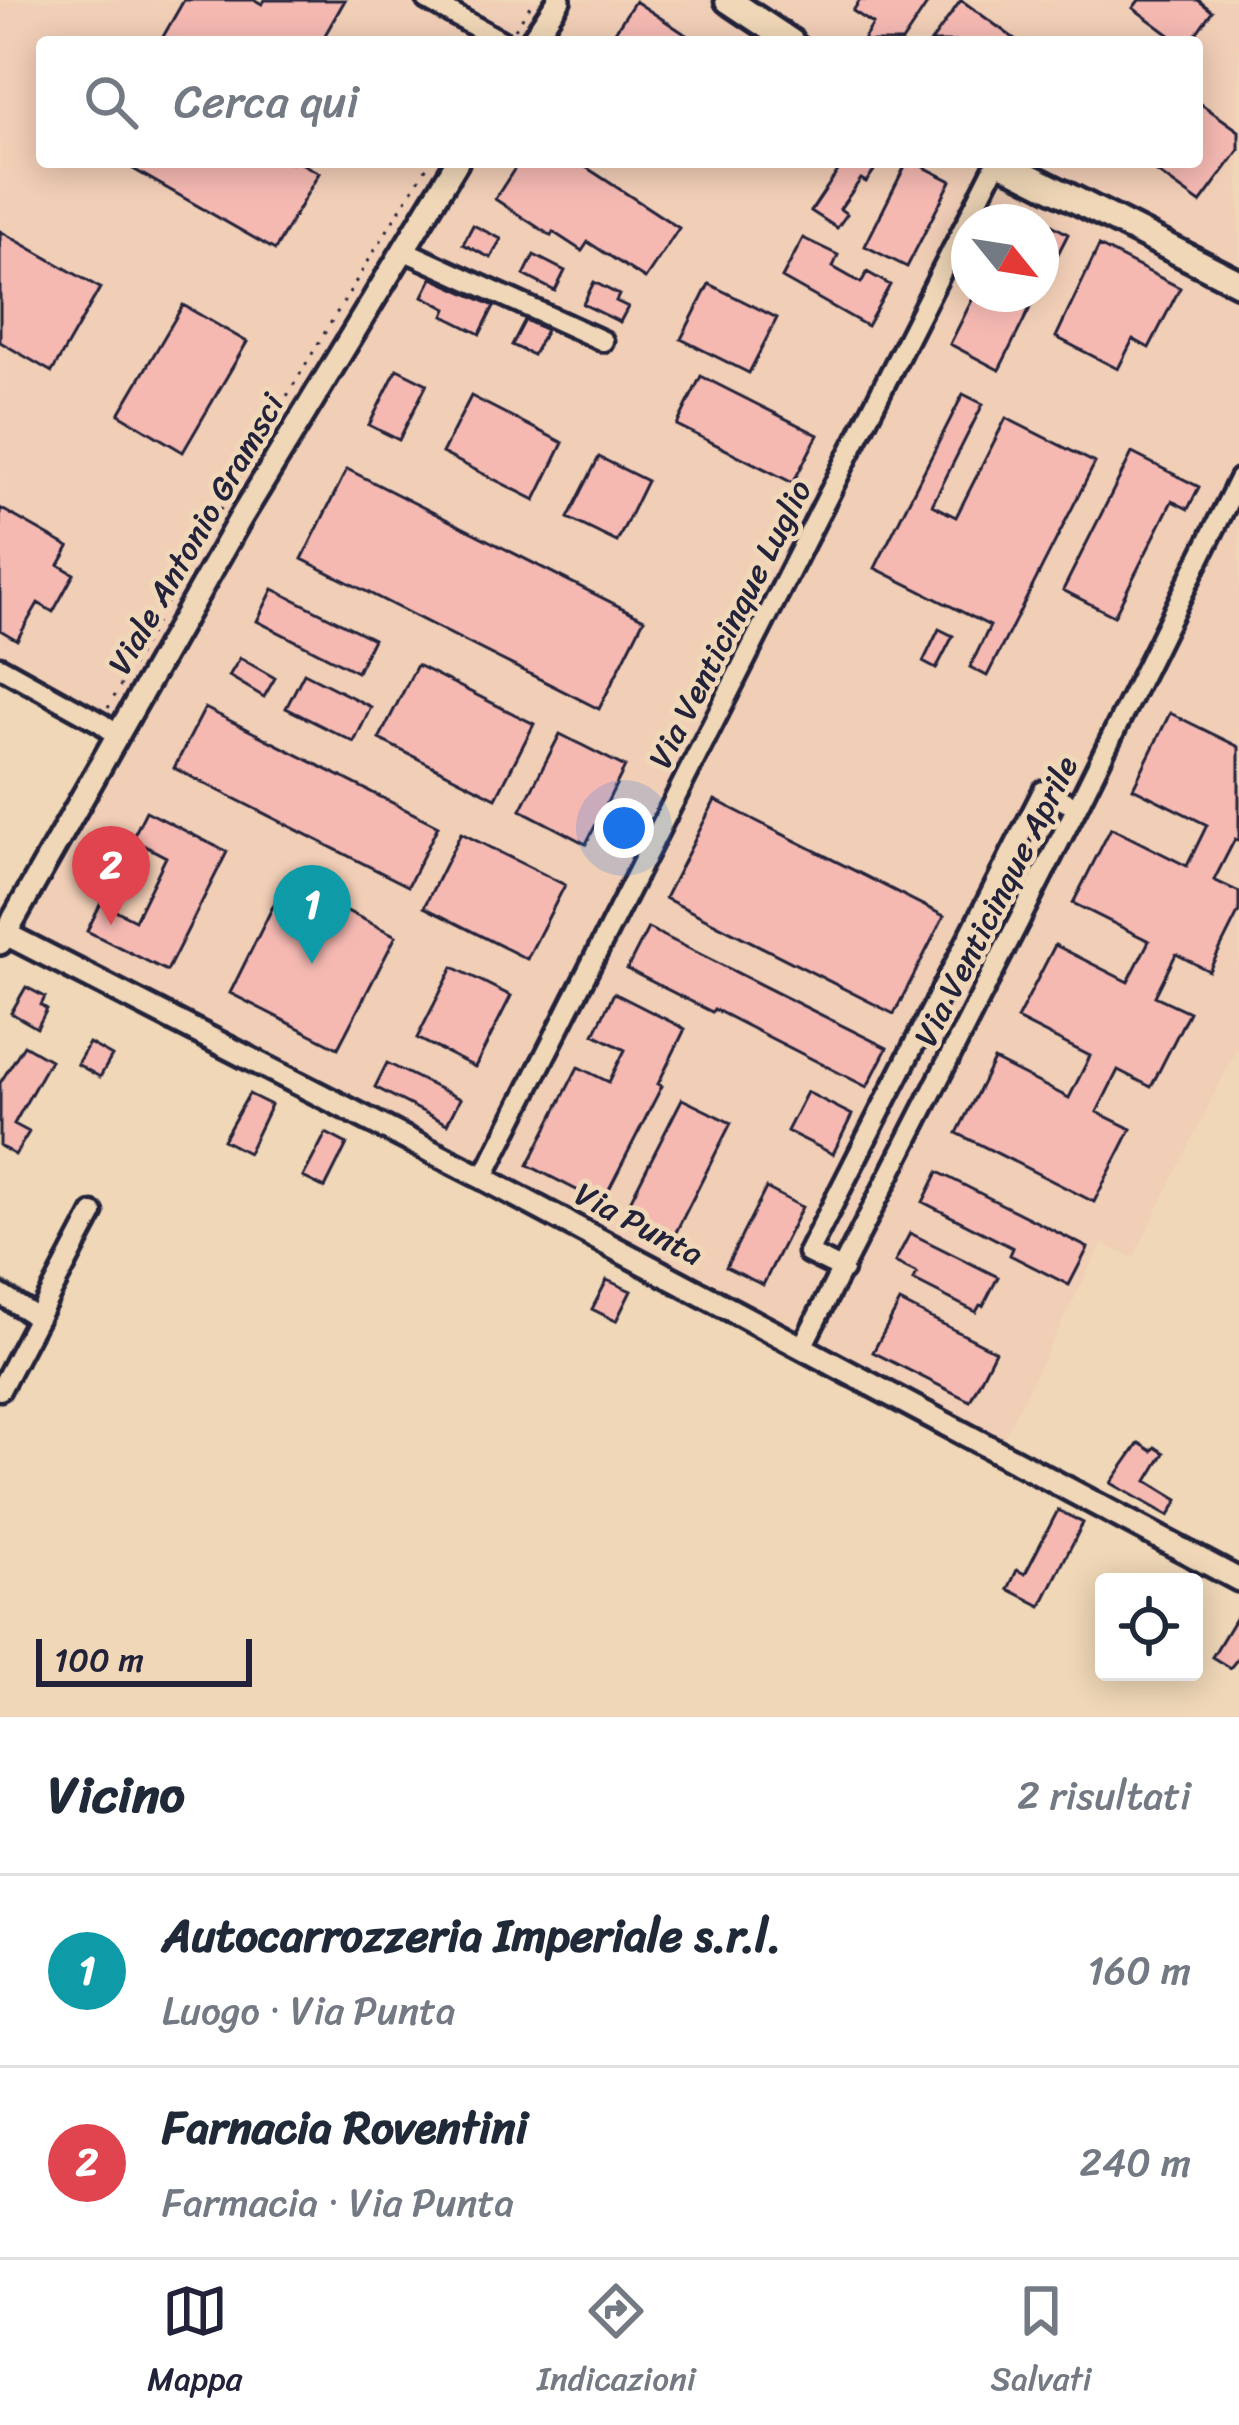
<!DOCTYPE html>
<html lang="it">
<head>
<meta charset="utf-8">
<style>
	body { margin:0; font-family:Sriracha,sans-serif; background:#f6f6f7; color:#1f2937 }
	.controls { position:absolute; right:36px; bottom:36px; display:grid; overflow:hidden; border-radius:12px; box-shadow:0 6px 30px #0003 }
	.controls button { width:108px; height:108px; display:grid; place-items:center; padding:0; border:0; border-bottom:3px solid #e0e1e3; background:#fff; color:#1f2937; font:60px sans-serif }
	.compass { position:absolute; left:951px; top:204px; width:108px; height:108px; border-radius:50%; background:#fff; box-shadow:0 6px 30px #0003; rotate:120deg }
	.scale { position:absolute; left:36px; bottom:30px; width:216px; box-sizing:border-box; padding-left:12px; border:6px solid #22223b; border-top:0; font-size:33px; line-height:42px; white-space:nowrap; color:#22223b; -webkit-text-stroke:9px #efd7b7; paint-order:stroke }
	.you { position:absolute; left:624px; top:828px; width:42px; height:42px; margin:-30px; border:9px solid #fff; border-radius:50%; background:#1a73e8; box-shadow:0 0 0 18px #1a73e833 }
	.badge { display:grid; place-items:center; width:78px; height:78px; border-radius:50%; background:#22223b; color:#fff; font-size:39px; font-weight:700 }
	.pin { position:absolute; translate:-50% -99px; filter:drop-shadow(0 3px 6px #0008) }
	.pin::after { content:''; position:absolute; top:63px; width:42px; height:36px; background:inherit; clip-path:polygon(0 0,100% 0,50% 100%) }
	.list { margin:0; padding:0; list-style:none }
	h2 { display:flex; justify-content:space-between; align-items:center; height:156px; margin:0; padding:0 48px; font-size:51px }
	h2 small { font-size:39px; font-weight:400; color:#747a83 }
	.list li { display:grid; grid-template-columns:78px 1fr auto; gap:36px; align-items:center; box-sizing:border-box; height:192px; padding:0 48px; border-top:3px solid #e0e1e3 }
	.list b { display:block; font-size:45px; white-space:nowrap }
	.list p { margin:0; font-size:39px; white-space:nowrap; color:#747a83 }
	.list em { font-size:39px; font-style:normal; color:#747a83 }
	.icon { flex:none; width:66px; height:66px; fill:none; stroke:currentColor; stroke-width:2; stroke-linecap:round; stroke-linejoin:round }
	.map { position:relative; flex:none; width:1239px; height:1717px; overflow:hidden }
	.search { position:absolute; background:#fff; box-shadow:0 6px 30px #0003; left:36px; right:36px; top:36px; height:132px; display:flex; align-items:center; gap:30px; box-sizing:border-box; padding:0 42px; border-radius:12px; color:#747a83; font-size:45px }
	.sheet { height:540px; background:#fff }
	nav { display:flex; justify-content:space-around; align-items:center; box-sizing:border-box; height:168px; border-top:3px solid #e0e1e3; background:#fff; font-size:33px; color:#747a83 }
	nav a { display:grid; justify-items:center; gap:6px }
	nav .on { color:#22223b }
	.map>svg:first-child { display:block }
	.built { fill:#f1ceb6; fill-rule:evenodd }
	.building { fill:#f5b9b2; stroke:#22223b; stroke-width:3 }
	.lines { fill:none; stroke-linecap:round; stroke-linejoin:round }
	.minor-casing { stroke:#22223b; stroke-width:27 }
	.tertiary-casing { stroke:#22223b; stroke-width:30 }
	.secondary-casing { stroke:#22223b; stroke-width:33 }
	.path { stroke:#22223b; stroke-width:3; stroke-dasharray:3 9; stroke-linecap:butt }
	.minor { stroke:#efd7b7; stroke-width:18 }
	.tertiary { stroke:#efd7b7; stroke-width:21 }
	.secondary { stroke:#efd7b7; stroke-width:24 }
	.labels { text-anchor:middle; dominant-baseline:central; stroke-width:10; stroke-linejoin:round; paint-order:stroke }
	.street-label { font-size:33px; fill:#22223b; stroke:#efd7b7 }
</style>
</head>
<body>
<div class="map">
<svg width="1239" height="1717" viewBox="0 0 1239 1717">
	<rect width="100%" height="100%" fill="#efd7b7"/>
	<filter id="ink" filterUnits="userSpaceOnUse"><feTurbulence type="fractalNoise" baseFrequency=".00833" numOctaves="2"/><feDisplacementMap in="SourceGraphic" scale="24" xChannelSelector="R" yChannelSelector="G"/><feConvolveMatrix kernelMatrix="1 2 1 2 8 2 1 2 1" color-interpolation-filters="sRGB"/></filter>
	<g filter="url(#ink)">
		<path class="built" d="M0 0H1239V1044L1133 1258 1102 1243 998 1448 14 932 113 743 0 679ZM42 42H1197V162H42ZM969 222H1041V294H969Z"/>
		<path class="building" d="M184 0H255L262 4 265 0H345L321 42H160Z
			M860 0H930L902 42H862L873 24 853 11Z
			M961 0 1019 42H931Z
			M1139 0H1198L1212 11 1190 42H1179L1133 8Z
			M635 1 697 42H608Z
			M1197 101 1239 131V150L1200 203 1143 162H1197Z
			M121 162H299L319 173 275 250Z
			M519 162H578L679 228 645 279 588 242 582 251 553 232 551 236 495 199Z
			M844 162H880L866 182 861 179 840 209 847 214 837 228 811 211Z
			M907 162H914L951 181 907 267 865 246Z
			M1020 207 1068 234 1041 287V222H1012Z
			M473 225 501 239 491 258 463 244Z
			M0 231 100 288 52 372 0 342Z
			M803 238 838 255 833 267 861 283 867 272 890 285 867 326 782 278Z
			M1099 246 1180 288 1149 348 1133 339 1118 369 1056 337Z
			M534 255 565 271 555 291 524 275Z
			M432 278 494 306 480 334 444 316 447 309 423 296Z
			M594 282 619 295 616 301 628 307 620 322 583 304Z
			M709 284 777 318 749 373 681 339Z
			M975 294H1037L999 370 950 344Z
			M183 305 247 342 183 452 119 414Z
			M525 320 546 330 533 355 512 345Z
			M397 369 427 384 399 440 369 425Z
			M701 376 818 435 793 483 677 425Z
			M963 394 983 404 932 505 956 517 1006 418 1095 463 987 676 970 667 990 626 875 568Z
			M471 396 563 443 535 500 442 453Z
			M1132 453 1199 487 1188 509 1172 501 1114 616 1063 590Z
			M599 457 647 481 617 542 568 518Z
			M347 469 644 619 599 709 302 559Z
			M0 508 69 547 59 565 74 574 53 612 38 603 17 640 0 630Z
			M273 589 373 639 357 672 257 621Z
			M939 629 953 636 936 669 923 662Z
			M240 658 275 678 264 697 229 676Z
			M417 665 534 724 496 798 379 739Z
			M304 673 371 707 354 742 286 708Z
			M205 708 438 826 408 886 174 768Z
			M1170 713 1239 747V841L1235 839 1214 880 1239 892V911L1209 971 1176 954 1155 996 1189 1012 1151 1087 1118 1070 1097 1112 1131 1129 1094 1202 957 1133 994 1060 1069 1098 1090 1056 1017 1019 1055 945 1128 982 1149 941 1073 903 1111 828 1187 866 1207 825 1133 788Z
			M560 734 625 767 586 844 521 810Z
			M715 800 944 916 894 1014 665 898Z
			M146 811 227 852 167 971 87 931 101 903 135 920 166 857 132 839Z
			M461 833 565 885 527 959 424 907Z
			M286 880 396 936 338 1048 230 993Z
			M648 928 887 1048 867 1087 714 1009 712 1012 627 969Z
			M453 967 511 996 475 1067 417 1038Z
			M26 987 45 997 41 1005 47 1009 37 1028 11 1013Z
			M614 993 685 1029 658 1084 662 1086 602 1203 528 1165 578 1067 609 1082 625 1050 594 1034Z
			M89 1043 112 1056 100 1077 77 1064Z
			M24 1045 50 1060 14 1124 29 1132 15 1155 0 1146V1083Z
			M387 1063 460 1099 447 1124 375 1087Z
			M807 1092 852 1115 833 1154 787 1131Z
			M249 1094 271 1105 248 1153 223 1140Z
			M682 1099 731 1123 672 1240 623 1215Z
			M326 1133 347 1144 325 1188 303 1177Z
			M938 1172 1088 1248 1069 1285 1010 1255 1013 1248 923 1202Z
			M766 1188 802 1207 763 1285 726 1267Z
			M910 1233 998 1277 983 1306 980 1305 976 1312 913 1280 917 1273 895 1262Z
			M607 1280 631 1291 616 1321 592 1309Z
			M900 1302 995 1351 970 1401 873 1352Z
			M1139 1443 1152 1451 1155 1447 1164 1453 1147 1481 1178 1500 1169 1516 1111 1483Z
			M1058 1510 1083 1523 1041 1606 1008 1589 1017 1570 1025 1574Z
			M1239 1612V1657L1230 1668 1212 1657Z"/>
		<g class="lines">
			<defs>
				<path id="minor" d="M427 0 503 42
					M403 250 603 341
					M0 667 101 723 117 735
					M483 1178 997 162
					M843 1270 808 1253 1043 791 1077 807
					M0 1294 38 1318
					M802 1347 1077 807 1239 479
					M0 1390 93 1213"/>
				<path id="tertiary" d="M531 42 559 0
					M0 931 483 1178 1239 1580
					M0 943 240 519 457 162"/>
				<path id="secondary" d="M728 0 791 42
					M1001 162 1239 283"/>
			</defs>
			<use href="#minor" class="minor-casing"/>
			<use href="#tertiary" class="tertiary-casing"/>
			<use href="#secondary" class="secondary-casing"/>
			<path class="path" d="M515 29 534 0
				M108 708C211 523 317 341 430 162"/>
			<use href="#minor" class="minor"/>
			<use href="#tertiary" class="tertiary"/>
			<use href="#secondary" class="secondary"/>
		</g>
	</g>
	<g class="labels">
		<g class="street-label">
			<text transform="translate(196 534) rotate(-60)">Viale Antonio Gramsci</text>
			<text transform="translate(730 624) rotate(-63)">Via Venticinque Luglio</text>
			<text transform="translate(996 901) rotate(-63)">Via Venticinque Aprile</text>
			<text transform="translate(639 1224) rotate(28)">Via Punta</text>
		</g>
	</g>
</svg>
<div class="controls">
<button><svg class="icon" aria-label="locate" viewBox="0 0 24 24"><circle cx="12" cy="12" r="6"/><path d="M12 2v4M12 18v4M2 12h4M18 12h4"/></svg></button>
</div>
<svg class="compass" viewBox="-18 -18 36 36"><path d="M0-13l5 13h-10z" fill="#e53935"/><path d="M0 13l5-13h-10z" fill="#747a83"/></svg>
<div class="scale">100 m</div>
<div class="you"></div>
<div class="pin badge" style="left:312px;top:964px;background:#0f9aa8">1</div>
<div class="pin badge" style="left:111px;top:925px;background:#e0444e">2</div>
<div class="search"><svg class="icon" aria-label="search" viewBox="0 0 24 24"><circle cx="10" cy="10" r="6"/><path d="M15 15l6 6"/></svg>Cerca qui</div>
</div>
<section class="sheet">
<h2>Vicino<small>2 risultati</small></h2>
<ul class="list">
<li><span class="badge" style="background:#0f9aa8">1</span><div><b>Autocarrozzeria Imperiale s.r.l.</b><p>Luogo · Via Punta</p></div><em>160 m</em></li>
<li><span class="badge" style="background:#e0444e">2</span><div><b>Farnacia Roventini</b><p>Farmacia · Via Punta</p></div><em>240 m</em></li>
</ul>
</section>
<nav>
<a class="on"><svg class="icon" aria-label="map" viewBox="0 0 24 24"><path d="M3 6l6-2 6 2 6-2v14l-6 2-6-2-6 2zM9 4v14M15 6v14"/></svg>Mappa</a>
<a><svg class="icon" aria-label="directions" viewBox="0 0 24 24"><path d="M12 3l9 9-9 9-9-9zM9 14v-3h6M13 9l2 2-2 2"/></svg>Indicazioni</a>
<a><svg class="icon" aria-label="saved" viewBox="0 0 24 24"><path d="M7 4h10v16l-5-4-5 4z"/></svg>Salvati</a>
</nav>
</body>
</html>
